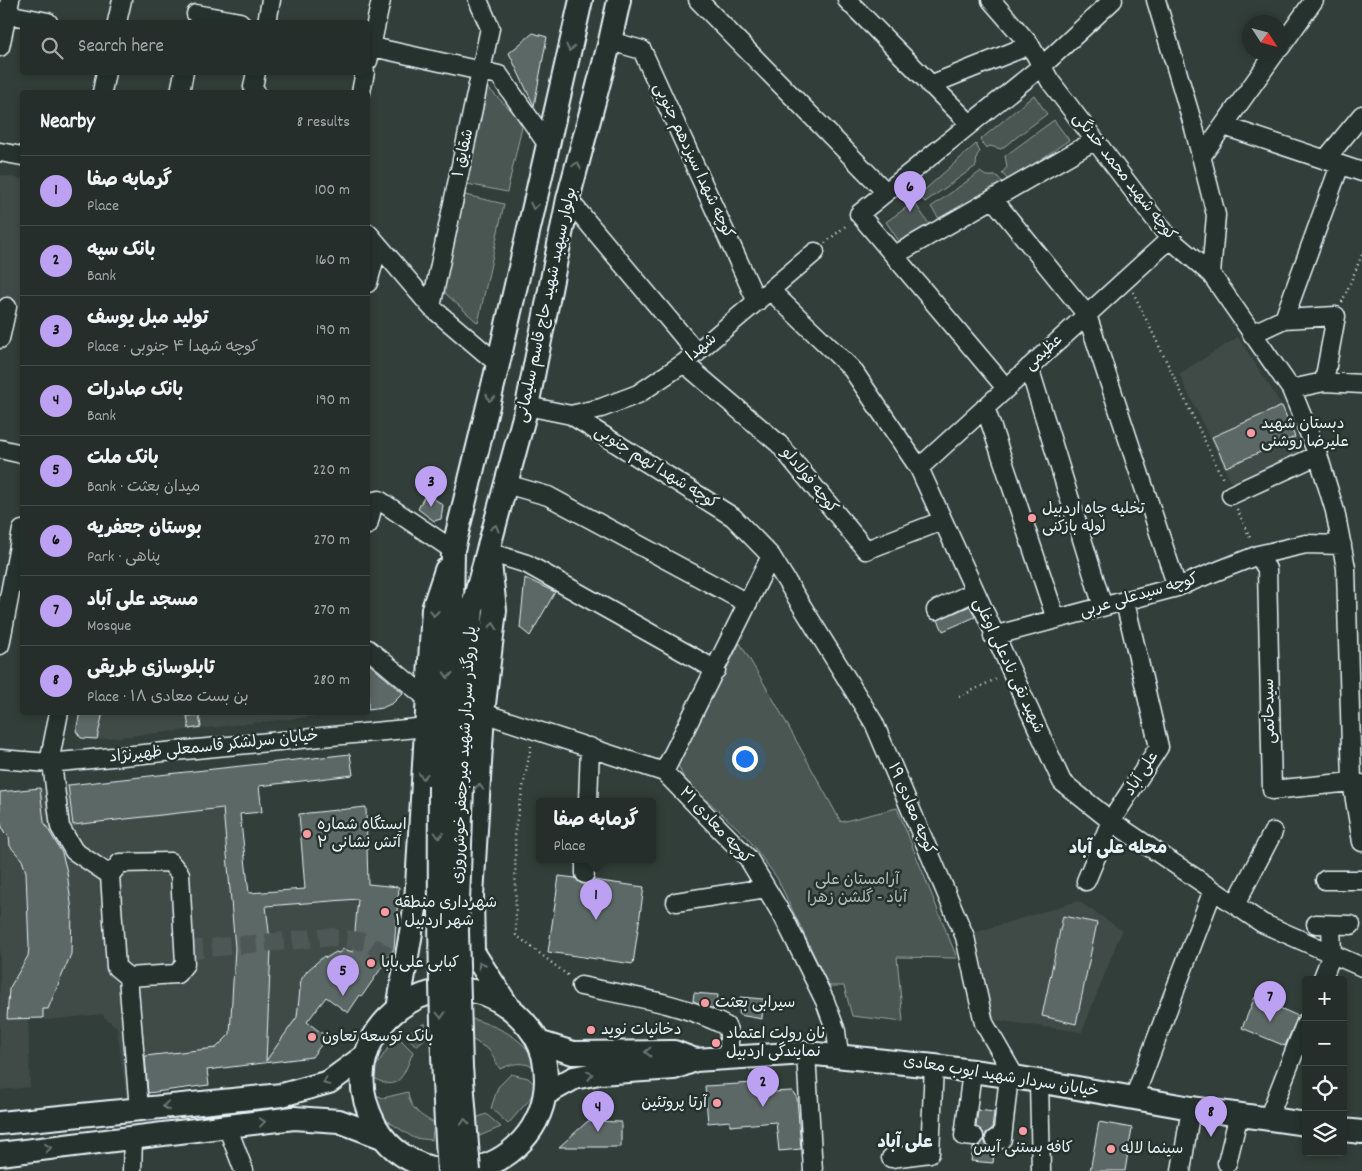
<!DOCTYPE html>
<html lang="en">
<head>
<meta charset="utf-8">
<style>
	body { margin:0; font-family:Dekko,"Playpen Sans Arabic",sans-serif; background:#323a37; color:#f1f3f6 }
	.controls { position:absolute; right:15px; bottom:15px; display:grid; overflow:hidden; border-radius:5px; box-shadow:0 2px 8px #0003 }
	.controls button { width:45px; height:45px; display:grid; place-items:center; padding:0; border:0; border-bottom:1px solid #424a47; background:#262e2b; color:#f1f3f6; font:25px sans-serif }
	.compass { position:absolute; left:1242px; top:15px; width:45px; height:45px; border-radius:50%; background:#262e2b; box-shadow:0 2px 8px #0003; rotate:126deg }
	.you { position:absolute; left:744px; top:758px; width:18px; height:18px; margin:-12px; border:4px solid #fff; border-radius:50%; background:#1a73e8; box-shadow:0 0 0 8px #1a73e833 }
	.badge { display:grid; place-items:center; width:32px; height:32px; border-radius:50%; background:#bca0f2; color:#111; font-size:16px; font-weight:700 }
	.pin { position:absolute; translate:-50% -41px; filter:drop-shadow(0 1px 2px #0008) }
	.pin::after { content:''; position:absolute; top:26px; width:18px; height:15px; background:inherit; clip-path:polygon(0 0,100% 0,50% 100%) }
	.popup { position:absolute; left:536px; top:798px; width:120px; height:65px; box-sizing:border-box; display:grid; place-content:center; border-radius:5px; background:#262e2b; filter:drop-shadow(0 1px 4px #0005); font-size:16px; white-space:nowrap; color:#a4a8a9 }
	.popup b { font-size:19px; color:#f1f3f6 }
	.popup::after { content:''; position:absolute; left:50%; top:100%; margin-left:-10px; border:10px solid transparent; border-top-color:#262e2b }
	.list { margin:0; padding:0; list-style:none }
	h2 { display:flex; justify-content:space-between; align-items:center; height:65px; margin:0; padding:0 20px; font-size:21px }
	h2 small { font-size:16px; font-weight:400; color:#a4a8a9 }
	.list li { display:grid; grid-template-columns:32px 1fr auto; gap:15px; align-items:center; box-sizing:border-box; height:70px; padding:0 20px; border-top:1px solid #424a47 }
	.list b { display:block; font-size:19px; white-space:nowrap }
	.list p { margin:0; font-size:16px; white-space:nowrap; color:#a4a8a9 }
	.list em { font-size:16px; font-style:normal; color:#a4a8a9 }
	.icon { flex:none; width:28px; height:28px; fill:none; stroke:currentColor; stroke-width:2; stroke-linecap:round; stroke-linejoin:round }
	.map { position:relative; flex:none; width:1362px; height:1171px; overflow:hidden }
	.search { position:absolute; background:#262e2b; box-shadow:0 2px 8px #0003; left:20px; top:20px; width:350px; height:55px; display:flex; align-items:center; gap:12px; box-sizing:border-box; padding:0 18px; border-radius:5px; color:#a4a8a9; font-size:19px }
	.panel { position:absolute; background:#262e2b; box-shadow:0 2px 8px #0003; left:20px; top:90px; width:350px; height:625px; border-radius:5px }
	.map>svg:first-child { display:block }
	.built { fill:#3f4b46 }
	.green { fill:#495651; stroke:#98a4a4 }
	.building { fill:#5c6865; stroke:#e8f1f8; fill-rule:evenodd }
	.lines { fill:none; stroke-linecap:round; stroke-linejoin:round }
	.minor-tunnel { stroke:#4d5956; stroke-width:18; stroke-dasharray:18 9; stroke-linecap:butt }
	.minor-casing { stroke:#e8f1f8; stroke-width:21 }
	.major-casing { stroke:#e8f1f8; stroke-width:26 }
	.path { stroke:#e8f1f8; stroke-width:2.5; stroke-dasharray:1 4; stroke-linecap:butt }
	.minor { stroke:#26332d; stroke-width:18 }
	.major { stroke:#26332d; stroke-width:22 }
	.major-bridge-casing { stroke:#e8f1f8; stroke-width:26; stroke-linecap:butt }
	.major-bridge { stroke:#26332d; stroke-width:22 }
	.oneway { stroke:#6a7674 }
	.poi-dot { fill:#ff9aa2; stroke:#26332d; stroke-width:2 }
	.labels { text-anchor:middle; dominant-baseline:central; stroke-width:5; stroke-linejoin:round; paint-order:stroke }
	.street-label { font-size:16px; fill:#e8f1f8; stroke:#26332d }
	.poi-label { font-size:16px; fill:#e8f1f8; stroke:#26332d; text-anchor:start }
	.park-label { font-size:16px; fill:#b0bbbe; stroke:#26332d }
	.neighbourhood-label { font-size:18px; font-weight:bold; fill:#e8f1f8; stroke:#26332d }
</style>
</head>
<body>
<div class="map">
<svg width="1362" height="1171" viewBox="0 0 1362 1171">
	<rect width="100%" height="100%" fill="#323e39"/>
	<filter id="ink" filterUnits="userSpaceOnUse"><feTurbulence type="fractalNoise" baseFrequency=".02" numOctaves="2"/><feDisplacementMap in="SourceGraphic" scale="10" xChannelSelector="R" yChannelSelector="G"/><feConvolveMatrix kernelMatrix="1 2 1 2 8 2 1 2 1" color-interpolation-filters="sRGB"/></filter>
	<g filter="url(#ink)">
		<path class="built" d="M0 175 22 179V306L0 303Z
			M1238 337 1285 410 1305 455 1234 488 1179 374Z
			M80 713H346L91 740 81 738 76 731Z
			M68 785 71 806 237 788 249 893 376 884 372 938 308 1007 315 1012 287 1053 294 1060 208 1070 209 1085 126 1096 117 1027 104 1017 103 1014 47 1020 28 1018 30 1087 0 1090V820L21 791Z
			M1078 901 1122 930 1082 1032 994 1020 970 934Z"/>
		<path class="green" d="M487 87 523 122 507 192 467 184Z
			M1034 95 1047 114 1001 149 990 146 986 148 980 140Z
			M1054 120 1069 140 1009 181 1002 173 1007 167 1005 156Z
			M976 144 980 152 977 155 976 166 925 202 919 195Z
			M980 172 986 176H997L1004 184 940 220 931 207Z
			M465 195 504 204 478 323 447 295 443 288Z
			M914 202 929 224 899 241 886 222Z
			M740 643 776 704 841 822 897 808 957 958 897 957 903 1022 852 1016 844 986H829L777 878 747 837 684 779 677 762Z
			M469 1018C497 1026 528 1038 537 1068 522 1062 515 1062 500 1069L489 1050 470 1038Z
			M425 1023 427 1037 416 1046 405 1034Z
			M400 1039 413 1052C403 1077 398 1095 370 1075L388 1048Z
			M511 1074 528 1078 537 1086 529 1100 508 1124 491 1108 498 1087Z
			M369 1092 383 1098 408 1092C409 1108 421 1116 434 1123L432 1140 414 1138 381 1117Z
			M486 1114 501 1127 477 1137 476 1118Z"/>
		<path class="building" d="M533 33 547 37 534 106 509 53Z
			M1282 406 1295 437 1226 467 1212 437Z
			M426 493 443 505 441 519 434 521 418 509Z
			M525 578 555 592 530 636 520 628Z
			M970 606 975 617 943 631 938 620Z
			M368 663 403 693 393 703 382 708 368 710Z
			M80 712H103L97 739 81 738 76 731Z
			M199 715 201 727 189 729 187 716Z
			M350 754 353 775 259 786 262 812 240 814 249 893 305 889 299 814 366 807 368 884 399 887 394 949 389 957 362 996 360 995 348 1013 326 997 307 1022 327 1037 312 1057 207 1070 209 1085 148 1093 145 1056 216 1048 230 1034 235 948 223 808 73 825 68 785ZM358 899 353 952 343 949 339 953 336 952 326 958 324 956 307 971 301 980 297 1017 266 1061 271 949 266 906Z
			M40 788 44 822 62 853 67 872 72 911 71 954 48 1009H43V1018L7 1019 9 989 28 956 29 947 26 872 22 860 10 846 9 837 4 832 0 821V792Z
			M559 876 575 878 585 885 593 880 644 887 633 964 548 952Z
			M1063 916 1097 923 1076 1024 1042 1016Z
			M694 993 718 995 716 1010 693 1001Z
			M740 997 763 999 762 1019 739 1015Z
			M1255 997 1298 1016 1285 1046 1242 1028Z
			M772 1082 773 1092 792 1091 797 1098 801 1149 779 1151 776 1122 730 1126V1121L708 1123 705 1086Z
			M978 1110 994 1112 992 1129 986 1133 984 1138 983 1132 976 1127Z
			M588 1121 621 1122V1147H559Z
			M1099 1122 1132 1128 1125 1171H1090Z
			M984 1139 986 1145 994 1149 993 1163 971 1161 973 1148 979 1146Z"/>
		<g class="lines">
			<path class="minor-tunnel" d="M185 950 331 937 367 942 389 957 408 958"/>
			<defs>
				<path id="minor" d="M698 0 885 191
					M847 0 970 124
					M991 0 1030 45 1050 81 1170 239 1211 274 1291 389 1318 455 1335 511 1346 568 1352 782 1362 842
					M1156 0 1194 128 1216 215 1211 274
					M7 14 48 22
					M196 14 240 22
					M117 22 122 0
					M267 22 271 0
					M610 41 642 50 757 302
					M368 46 499 75 548 145
					M0 47 10 0
					M1280 48 1314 0
					M368 61 381 0
					M930 85 1030 45
					M102 92 106 72
					M180 92 184 72
					M256 92 253 87 256 72
					M361 92 365 72
					M1224 126 1362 172
					M0 152 22 156
					M1201 157 1276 52
					M1325 160 1362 115
					M568 199 697 353
					M993 199 1087 315 1177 587
					M368 233 431 307 498 364
					M895 255 1094 141
					M368 283 378 246
					M770 290 852 369 919 468 1062 782 1111 821 1262 923 1362 967
					M431 307 490 28 478 0
					M1284 319 1340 165
					M1252 334 1284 319 1336 316 1324 382
					M0 339 7 307
					M684 363 779 444 866 550 942 521
					M1029 367 1103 607
					M1006 388 859 214 1042 66 1113 0
					M1291 389 1324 382 1362 384
					M527 406 571 415 733 517 771 556 874 723 965 937 984 1023 1015 1077
					M985 407 1056 619
					M571 415 601 408 638 394 684 363 815 252
					M0 449 22 454
					M919 468 1170 239
					M506 484 548 496 747 603
					M1231 495 1318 455
					M368 525 374 501 379 500 453 550
					M489 552 527 564 716 670
					M1258 555 1267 569 1272 790 1352 782 1362 784
					M936 610 974 592
					M993 636 1177 587 1258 555 1306 544 1342 545
					M0 645 22 530
					M368 649 429 700
					M483 713 664 772 748 858 784 918 825 1001 836 1031 839 1055
					M0 759 49 763 427 727
					M49 763 59 712
					M52 763 60 827 74 851 110 875
					M664 772 771 556
					M588 801 590 747
					M170 862 180 874 185 964 177 974 128 977 116 967 110 875 120 863Z
					M585 874V859
					M1325 880H1362
					M1086 881 1111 821 1159 747 1125 602
					M676 902 766 888
					M1235 905 1273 832
					M1316 924 1351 925
					M128 977 139 1109
					M1322 980 1332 954 1331 925
					M581 986C629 996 682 1003 726 1026L729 1033V1058
					M806 1053 813 1171
					M972 1071 964 1136 974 1137
					M1039 1082 1041 1171
					M1134 1098 1213 890
					M1268 1119 1306 1022
					M227 1126 244 1171
					M995 1139H1002L1009 1076
					M891 1158 930 1153 934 1066
					M1227 1163 1239 1114
					M132 1171 133 1138
					M1181 1171 1191 1108"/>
				<path id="major" d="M490 563 495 610 483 713 472 896 473 952 507 1005
					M440 786 452 608 453 550 496 373 581 0
					M462 786 472 609 527 406 568 199 610 41 619 0
					M398 1009 416 903 433 609 446 570
					M538 1042 573 1053 674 1052 695 1060
					M545 1094 574 1078 599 1073 674 1068 695 1060 806 1053 934 1066 1009 1076 1191 1108 1306 1124
					M0 1123 282 1095 329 1082 366 1055
					M1343 1130 1362 1132
					M0 1154 294 1118 339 1121 382 1137
					M445 1171C415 1166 390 1152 375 1125 319 1022 466 931 535 1036 543 1049 546 1065 546 1080 545 1128 510 1165 463 1171"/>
			</defs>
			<use href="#minor" class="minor-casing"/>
			<use href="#major" class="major-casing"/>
			<path class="path" d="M825 243 848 224
				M1133 292 1224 481
				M1342 302 1362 255
				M1237 509 1251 540
				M959 697 998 678
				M531 746 515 829 516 935 570 977"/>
			<use href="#minor" class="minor"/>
			<use href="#major" class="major"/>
			<defs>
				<path id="major-bridge" d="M440 786C439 915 440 1043 449 1171
					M462 786 457 931 461 1067 469 1171"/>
			</defs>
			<use href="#major-bridge" class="major-bridge-casing"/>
			<use href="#major-bridge" class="major-bridge"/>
		</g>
		<defs><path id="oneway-chevron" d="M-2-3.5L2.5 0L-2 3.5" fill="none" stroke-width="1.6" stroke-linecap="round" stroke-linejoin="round" transform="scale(1.25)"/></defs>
		<g class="oneway">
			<use href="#oneway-chevron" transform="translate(570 48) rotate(103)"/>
			<use href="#oneway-chevron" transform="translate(577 165) rotate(-75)"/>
			<use href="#oneway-chevron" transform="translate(534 206) rotate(103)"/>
			<use href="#oneway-chevron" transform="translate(490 398) rotate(104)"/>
			<use href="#oneway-chevron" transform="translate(495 528) rotate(-76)"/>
			<use href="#oneway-chevron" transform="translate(434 613) rotate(97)"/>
			<use href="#oneway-chevron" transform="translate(493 626) rotate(-83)"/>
			<use href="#oneway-chevron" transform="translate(448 675) rotate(94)"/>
			<use href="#oneway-chevron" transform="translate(423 776) rotate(94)"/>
			<use href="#oneway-chevron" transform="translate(479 787) rotate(-87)"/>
			<use href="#oneway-chevron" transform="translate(439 835) rotate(90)"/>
			<use href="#oneway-chevron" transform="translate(481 965) rotate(-123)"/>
			<use href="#oneway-chevron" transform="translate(441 1015) rotate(88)"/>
			<use href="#oneway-chevron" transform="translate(648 1052) rotate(179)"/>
			<use href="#oneway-chevron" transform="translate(590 1075) rotate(-11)"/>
			<use href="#oneway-chevron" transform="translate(326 1082) rotate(158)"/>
			<use href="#oneway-chevron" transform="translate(166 1106) rotate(174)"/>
			<use href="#oneway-chevron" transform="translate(262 1122) rotate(-7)"/>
			<use href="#oneway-chevron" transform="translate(465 1122) rotate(-94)"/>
			<use href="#oneway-chevron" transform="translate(48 1148) rotate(-7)"/>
		</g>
	</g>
	<g class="poi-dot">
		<circle cx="1251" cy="433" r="5"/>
		<circle cx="1032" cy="518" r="5"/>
		<circle cx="307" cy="834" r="5"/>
		<circle cx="385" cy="912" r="5"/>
		<circle cx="371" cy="963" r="5"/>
		<circle cx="705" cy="1003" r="5"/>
		<circle cx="591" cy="1030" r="5"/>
		<circle cx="312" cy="1037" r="5"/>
		<circle cx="716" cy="1043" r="5"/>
		<circle cx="717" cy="1103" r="5"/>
		<circle cx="1023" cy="1131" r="5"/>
		<circle cx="1111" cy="1149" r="5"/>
	</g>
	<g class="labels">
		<g class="street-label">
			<text transform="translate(464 153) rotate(-78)">شقایق ۱</text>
			<text transform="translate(693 161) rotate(65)">کوچه شهدا سیزدهم جنوبی</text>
			<text transform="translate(1124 177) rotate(52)">کوچه شهید محمد خدنگی</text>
			<text transform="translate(547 305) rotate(-78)">بولوار سپهبد شهید حاج قاسم سلیمانی</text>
			<text transform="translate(702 348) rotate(-40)">شهدا</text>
			<text transform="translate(1044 353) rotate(-42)">عظیمی</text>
			<text transform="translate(656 468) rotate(32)">کوچه شهدا نهم جنوبی</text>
			<text transform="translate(809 481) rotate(51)">کوچه فولادلو</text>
			<text transform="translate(1139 596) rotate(-16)">کوچه سیدعلی عربی</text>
			<text transform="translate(1008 666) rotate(65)">شهید نقی نادعلی اوغلی</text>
			<text transform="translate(1270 711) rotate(-91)">سیدحاتمی</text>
			<text transform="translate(214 747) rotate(-6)">خیابان سرلشکر قاسمعلی ظهیرنژاد</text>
			<text transform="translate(465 755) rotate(-87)">پل روگذر سردار شهید میرجعفر خوش‌روزی</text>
			<text transform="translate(1142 774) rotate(-57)">علی آباد</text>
			<text transform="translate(911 809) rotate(67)">کوچه معادی ۱۹</text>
			<text transform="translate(715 826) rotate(47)">کوچه معادی ۲۱</text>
			<text transform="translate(1001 1077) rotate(9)">خیابان سردار شهید ایوب معادی</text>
		</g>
		<g class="poi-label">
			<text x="1261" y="424">دبستان شهید<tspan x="1261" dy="18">علیرضا روشنی</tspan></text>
			<text x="1042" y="509">تخلیه چاه اردبیل<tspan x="1042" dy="18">لوله بازکنی</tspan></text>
			<text x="317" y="825">ایستگاه شماره<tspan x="317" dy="18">۲ آتش نشانی</tspan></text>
			<text x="395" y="903">شهرداری منطقه<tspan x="395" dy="18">۱ شهر اردبیل</tspan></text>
			<text x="381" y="963">کبابی علی‌بابا</text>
			<text x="715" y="1003">سیرابی بعثت</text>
			<text x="601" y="1030">دخانیات نوید</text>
			<text x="726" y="1034">نان رولت اعتماد<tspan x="726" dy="18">نمایندگی اردبیل</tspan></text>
			<text x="322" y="1037">بانک توسعه تعاون</text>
			<text x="707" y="1103" text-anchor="end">آرتا پروتئین</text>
			<text x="1023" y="1148" text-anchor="middle">کافه بستنی آیس</text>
			<text x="1121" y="1149">سینما لاله</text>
		</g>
		<g class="park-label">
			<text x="857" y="880">آرامستان علی<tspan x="857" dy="18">آباد - گلشن زهرا</tspan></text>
		</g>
		<g class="neighbourhood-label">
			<text x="1118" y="849">محله علی آباد</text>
			<text x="905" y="1143">علی آباد</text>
		</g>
	</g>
</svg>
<div class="controls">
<button>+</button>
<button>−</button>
<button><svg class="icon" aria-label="locate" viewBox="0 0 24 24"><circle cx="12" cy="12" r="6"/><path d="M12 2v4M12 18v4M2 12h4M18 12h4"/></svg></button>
<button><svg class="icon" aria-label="layers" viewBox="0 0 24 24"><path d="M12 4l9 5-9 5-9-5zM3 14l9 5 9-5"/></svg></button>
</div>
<svg class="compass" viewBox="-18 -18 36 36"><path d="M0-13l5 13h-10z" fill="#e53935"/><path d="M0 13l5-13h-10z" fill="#a4a8a9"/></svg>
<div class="you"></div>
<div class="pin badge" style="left:596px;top:920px">1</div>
<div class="popup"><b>گرمابه صفا</b>Place</div>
<div class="pin badge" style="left:763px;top:1107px">2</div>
<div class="pin badge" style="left:431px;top:507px">3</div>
<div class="pin badge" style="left:598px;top:1132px">4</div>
<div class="pin badge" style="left:343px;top:996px">5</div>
<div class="pin badge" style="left:910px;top:212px">6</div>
<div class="pin badge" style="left:1270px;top:1022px">7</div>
<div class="pin badge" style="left:1211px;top:1137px">8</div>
<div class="search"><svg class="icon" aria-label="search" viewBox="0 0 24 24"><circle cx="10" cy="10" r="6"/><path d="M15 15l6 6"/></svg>Search here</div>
<section class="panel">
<h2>Nearby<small>8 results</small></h2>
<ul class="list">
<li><span class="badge">1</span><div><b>گرمابه صفا</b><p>Place</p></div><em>100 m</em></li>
<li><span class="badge">2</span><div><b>بانک سپه</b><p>Bank</p></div><em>160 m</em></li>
<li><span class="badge">3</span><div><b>تولید مبل یوسف</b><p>Place · کوچه شهدا ۴ جنوبی</p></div><em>190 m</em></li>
<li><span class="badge">4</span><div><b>بانک صادرات</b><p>Bank</p></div><em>190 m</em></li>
<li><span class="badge">5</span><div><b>بانک ملت</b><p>Bank · میدان بعثت</p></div><em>220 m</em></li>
<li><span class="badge">6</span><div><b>بوستان جعفریه</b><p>Park · پناهی</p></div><em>270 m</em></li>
<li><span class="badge">7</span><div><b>مسجد علی آباد</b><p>Mosque</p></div><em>270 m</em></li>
<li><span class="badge">8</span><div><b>تابلوسازی طریقی</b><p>Place · بن بست معادی ۱۸</p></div><em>280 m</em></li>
</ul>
</section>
</div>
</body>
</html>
